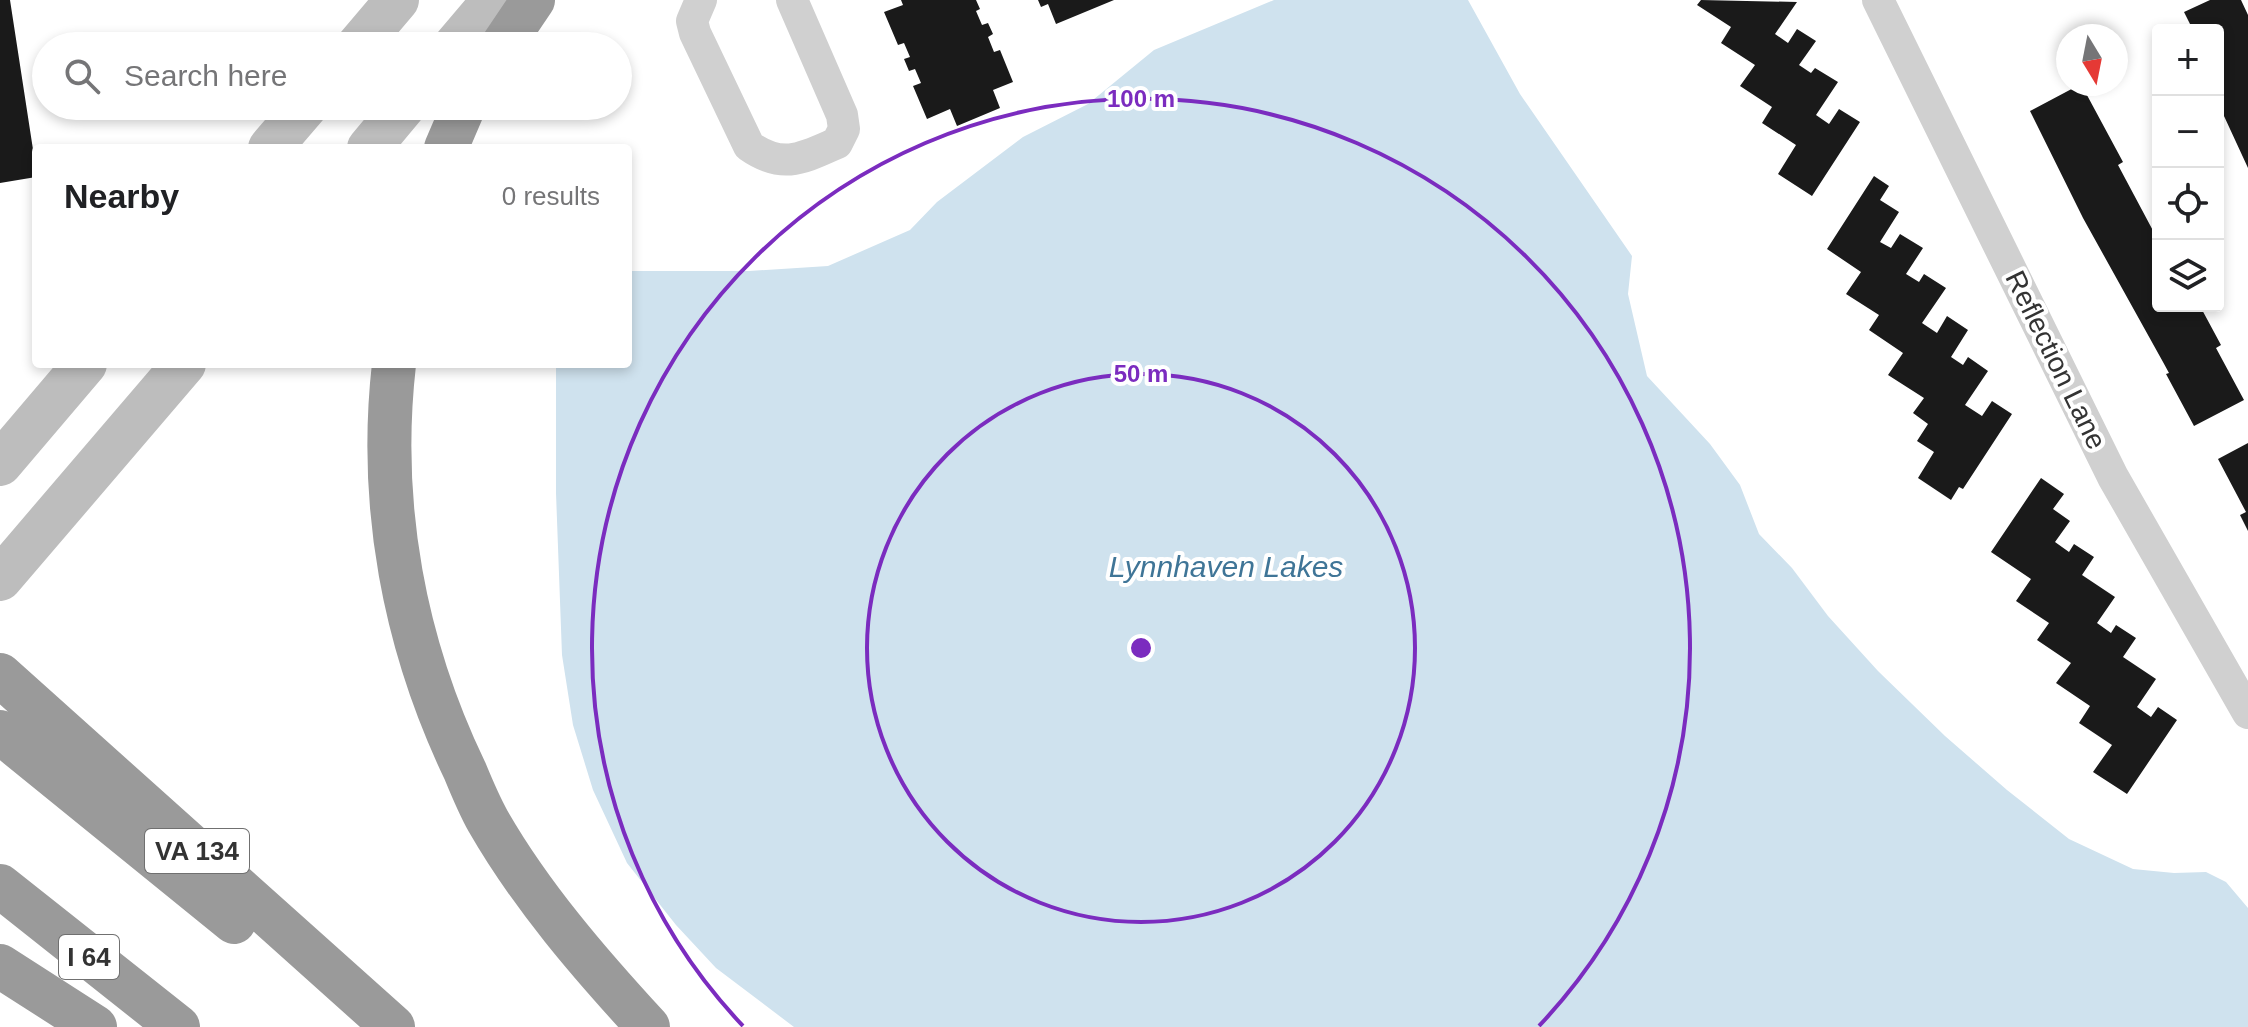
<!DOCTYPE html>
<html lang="en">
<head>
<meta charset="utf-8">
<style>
	body { margin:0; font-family:Helvetica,sans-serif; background:#f2f2f2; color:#202124 }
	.controls { position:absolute; right:24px; top:24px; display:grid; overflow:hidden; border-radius:8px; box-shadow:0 4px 12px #0003 }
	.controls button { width:72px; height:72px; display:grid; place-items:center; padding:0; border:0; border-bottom:2px solid #e0e0e0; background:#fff; color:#202124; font:40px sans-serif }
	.compass { position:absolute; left:2056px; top:24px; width:72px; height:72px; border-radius:50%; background:#fff; box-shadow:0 4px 12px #0003; rotate:170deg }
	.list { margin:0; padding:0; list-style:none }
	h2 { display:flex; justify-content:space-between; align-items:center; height:104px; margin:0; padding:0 32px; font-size:34px }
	h2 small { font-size:26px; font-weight:400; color:#757577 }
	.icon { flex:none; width:44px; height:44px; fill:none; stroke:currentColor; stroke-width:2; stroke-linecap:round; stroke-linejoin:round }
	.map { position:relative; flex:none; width:2248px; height:1027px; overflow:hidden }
	.search { position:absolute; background:#fff; box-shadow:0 4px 12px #0003; left:32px; top:32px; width:600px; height:88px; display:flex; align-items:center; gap:20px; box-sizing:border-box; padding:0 28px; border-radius:44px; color:#757577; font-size:30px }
	.panel { position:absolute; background:#fff; box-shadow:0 4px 12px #0003; left:32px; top:144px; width:600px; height:224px; border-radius:8px }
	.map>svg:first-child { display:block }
	.water { fill:#cfe2ee }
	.building { fill:#1a1a1a }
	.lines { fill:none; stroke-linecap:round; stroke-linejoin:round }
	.street { stroke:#d0d0d0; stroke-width:32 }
	.secondary { stroke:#bdbdbd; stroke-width:44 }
	.highway { stroke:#9a9a9a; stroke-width:44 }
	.ring { fill:none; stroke:#7b2cbf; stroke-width:4 }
	.labels { text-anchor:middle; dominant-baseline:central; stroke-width:8; stroke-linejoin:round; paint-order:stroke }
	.shield { fill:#fff; stroke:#707070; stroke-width:2 }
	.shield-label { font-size:26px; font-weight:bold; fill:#333 }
	.street-label { font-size:28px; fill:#333; stroke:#fff }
	.water-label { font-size:30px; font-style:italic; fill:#3f7597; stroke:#fff }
	.centre { fill:#7b2cbf; stroke:#fff; stroke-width:4 }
	.ring-label { font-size:24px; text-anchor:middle; font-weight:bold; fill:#7b2cbf; stroke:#fff; stroke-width:8; stroke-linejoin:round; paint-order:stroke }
</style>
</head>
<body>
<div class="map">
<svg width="2248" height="1027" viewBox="0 0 2248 1027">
	<rect width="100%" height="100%" fill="#fff"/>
	<path class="water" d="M1274 0H1468L1520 94 1632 256 1628 294 1647 376 1710 444 1740 485 1759 534 1792 568 1828 616 1878 671 1945 736 2007 790 2069 839 2133 869 2174 873 2206 872 2226 882 2248 908V1027H794L716 968 676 925 627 863 593 790 573 725 562 655 556 493V364H628V271H749L828 266 910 230 937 202 1023 137 1088 104 1154 50Z"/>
	<path class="building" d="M0 0H10L36 169V177L0 183Z
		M901 0H976L980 9 976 11 982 25 988 23 993 34 988 37 994 52 1000 50 1013 82 993 90 1000 108 957 126 950 109 927 119 913 86 921 83 915 69 909 71 904 59 910 57 904 43 898 45 884 12 903 5Z
		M1038 0H1114L1056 24 1048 4 1041 7Z
		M1701 0 1797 2 1775 34 1788 43 1797 29 1816 41 1799 65 1811 73 1815 68 1838 82 1816 115 1829 124 1839 109 1860 122 1812 196 1778 174 1796 145 1762 123 1772 107 1740 86 1755 65 1721 43 1731 27 1697 5Z
		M2210 0H2241L2248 15V168L2218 103V30H2193L2184 12Z
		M2081 84 2123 162 2118 165 2158 240V306H2200L2221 345 2216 348 2244 400 2194 426 2166 374 2169 373 2163 362 2083 218 2030 111Z
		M1874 176 1889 186 1880 200 1899 212 1880 242 1891 248 1900 234 1923 248 1906 274 1919 282 1924 274 1946 288 1922 323 1937 333 1947 316 1968 330 1951 357 1963 365 1968 357 1988 371 1965 405 1982 416 1992 401 2012 414 1963 489 1959 487 1951 500 1918 478 1934 452 1917 441 1928 424 1913 413 1924 398 1888 375 1903 353 1869 330 1879 315 1846 294 1861 272 1827 249Z
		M2248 443V531L2240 515 2246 512 2218 459Z
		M2041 478 2064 494 2053 509 2070 521 2055 542 2069 552 2074 544 2094 557 2082 575 2115 597 2097 623 2111 633 2116 625 2136 638 2123 657 2156 679 2137 707 2151 717 2158 707 2177 720 2127 794 2093 772 2112 745 2079 723 2090 706 2056 683 2071 663 2037 640 2049 623 2016 601 2031 579 1991 552Z"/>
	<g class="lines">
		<path class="street" d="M701 0 692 21 695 33 749 146C783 170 803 158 837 143L844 129 842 115 792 0
			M1878 0 2113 477 2248 713"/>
		<path class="secondary" d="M358 46 397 0
			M455 46 494 0
			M270 148 306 106
			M369 148 404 106
			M0 464 85 364
			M0 579 184 364"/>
		<path class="highway" d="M502 46 533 0
			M446 148 464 106
			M394 364C378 505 404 644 465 771 472 788 479 805 488 821 531 896 590 964 648 1027
			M0 675 393 1027
			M0 732 234 922
			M0 886 178 1027
			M0 966 95 1027"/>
	</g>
	<g class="ring">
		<circle cx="1141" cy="648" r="274"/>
		<path d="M743 1026A549 549 0 1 1 1539 1026"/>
	</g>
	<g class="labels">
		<g class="shield">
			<rect x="145" y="829" width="104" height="44" rx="6"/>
			<rect x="59" y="935" width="60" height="44" rx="6"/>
		</g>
		<g class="shield-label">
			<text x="197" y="851">VA 134</text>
			<text x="89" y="957">I 64</text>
		</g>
		<g class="street-label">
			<text transform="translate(2056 360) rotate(64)">Reflection Lane</text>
		</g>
		<g class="water-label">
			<text x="1226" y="566">Lynnhaven Lakes</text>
		</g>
	</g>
	<circle cx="1141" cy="648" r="12" class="centre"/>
	<g class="ring-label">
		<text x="1141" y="107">100 m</text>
		<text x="1141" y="382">50 m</text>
	</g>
</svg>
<div class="controls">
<button>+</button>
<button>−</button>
<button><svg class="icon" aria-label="locate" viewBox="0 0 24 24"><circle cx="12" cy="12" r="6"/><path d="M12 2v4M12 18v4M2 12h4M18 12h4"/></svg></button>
<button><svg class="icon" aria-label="layers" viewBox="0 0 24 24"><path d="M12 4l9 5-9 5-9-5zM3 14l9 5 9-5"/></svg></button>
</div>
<svg class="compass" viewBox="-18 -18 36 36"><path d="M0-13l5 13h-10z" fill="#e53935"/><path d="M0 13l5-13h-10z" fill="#757577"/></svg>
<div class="search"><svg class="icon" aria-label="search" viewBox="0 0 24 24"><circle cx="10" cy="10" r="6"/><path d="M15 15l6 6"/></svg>Search here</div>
<section class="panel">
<h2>Nearby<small>0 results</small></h2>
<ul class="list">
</ul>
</section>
</div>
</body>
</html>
